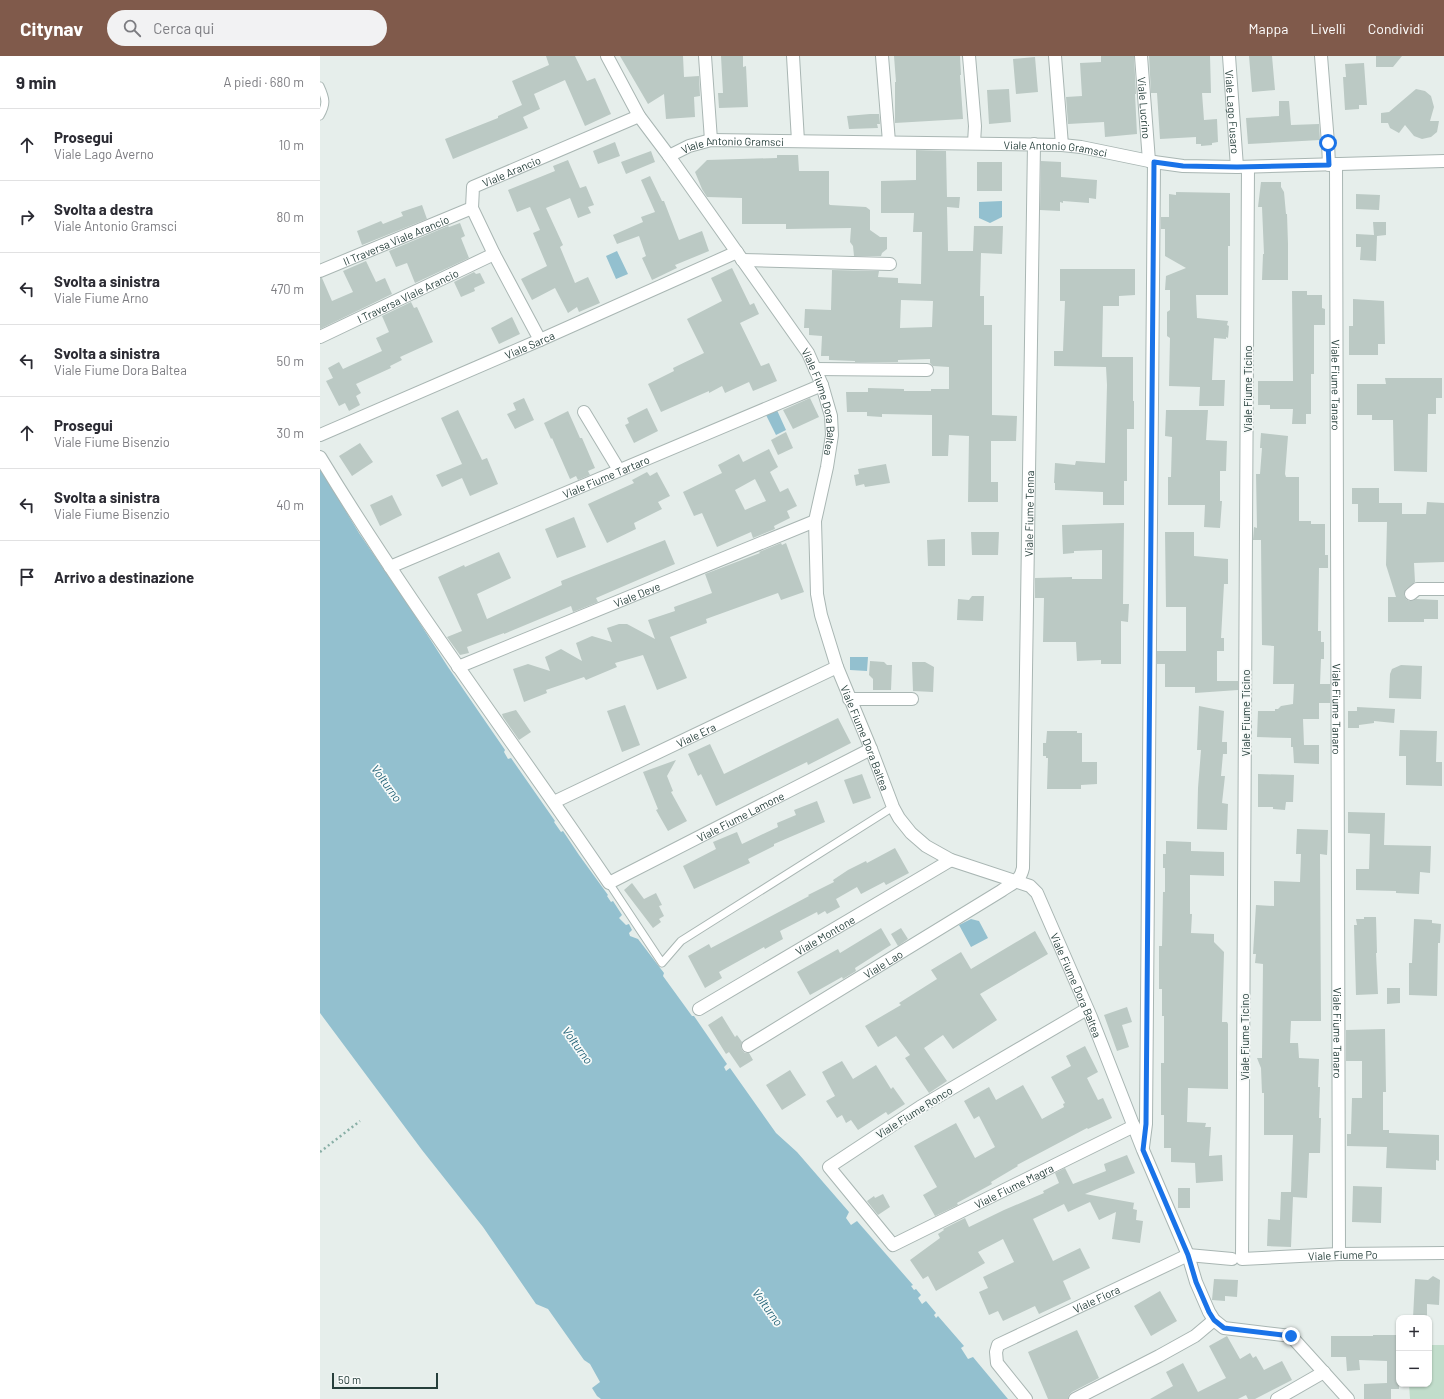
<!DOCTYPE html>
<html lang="it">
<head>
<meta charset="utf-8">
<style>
	body { margin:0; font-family:Barlow,sans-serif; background:#f2f2f3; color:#2b2b33 }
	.controls { position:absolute; right:12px; bottom:12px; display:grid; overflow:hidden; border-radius:8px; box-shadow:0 1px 3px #0004 }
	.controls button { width:36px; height:36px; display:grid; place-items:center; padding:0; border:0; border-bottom:1px solid #e1e1e2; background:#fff; color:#2b2b33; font:20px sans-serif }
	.scale { position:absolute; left:12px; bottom:10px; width:106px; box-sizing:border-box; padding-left:4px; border:2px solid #263f3b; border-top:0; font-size:11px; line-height:14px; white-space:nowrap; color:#263f3b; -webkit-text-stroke:3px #f7faf9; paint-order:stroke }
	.stop { position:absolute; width:12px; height:12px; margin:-9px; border:3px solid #1a73e8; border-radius:50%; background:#fff }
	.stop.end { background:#1a73e8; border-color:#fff; box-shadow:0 1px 4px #0008 }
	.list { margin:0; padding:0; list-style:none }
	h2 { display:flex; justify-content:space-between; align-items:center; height:52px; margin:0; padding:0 16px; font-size:17px }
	h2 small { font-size:13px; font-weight:400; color:#7c7c81 }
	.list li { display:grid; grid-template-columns:26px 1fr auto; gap:12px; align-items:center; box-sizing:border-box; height:72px; padding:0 16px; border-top:1px solid #e1e1e2 }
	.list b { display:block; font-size:15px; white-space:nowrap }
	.list p { margin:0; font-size:13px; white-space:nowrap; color:#7c7c81 }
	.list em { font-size:13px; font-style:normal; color:#7c7c81 }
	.icon { flex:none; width:22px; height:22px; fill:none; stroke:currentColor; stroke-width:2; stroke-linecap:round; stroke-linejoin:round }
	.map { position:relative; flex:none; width:1124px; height:1343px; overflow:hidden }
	header { display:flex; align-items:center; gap:24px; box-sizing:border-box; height:56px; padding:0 20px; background:#805a4b; color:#fff }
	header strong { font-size:19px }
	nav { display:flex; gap:22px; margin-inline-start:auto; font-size:14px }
	.search { width:280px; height:36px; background:#f2f2f3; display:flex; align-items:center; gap:10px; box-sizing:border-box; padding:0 14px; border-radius:22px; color:#7c7c81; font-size:15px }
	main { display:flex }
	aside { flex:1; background:#fff }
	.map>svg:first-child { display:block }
	.green { fill:#c1ddcb }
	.water { fill:#93c0cf }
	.building { fill:#bbc9c4; fill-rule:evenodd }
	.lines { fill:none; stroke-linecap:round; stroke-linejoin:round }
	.lane-casing { stroke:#a9b6b3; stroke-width:9 }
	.street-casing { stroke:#a9b6b3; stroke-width:14 }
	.path { stroke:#89afa6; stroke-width:2.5; stroke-dasharray:2 3; stroke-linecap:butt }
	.lane { stroke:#fff; stroke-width:7 }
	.street { stroke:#fff; stroke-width:12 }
	.route { stroke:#1a73e8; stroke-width:5 }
	.labels { text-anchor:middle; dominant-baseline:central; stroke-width:3.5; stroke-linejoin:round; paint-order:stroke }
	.street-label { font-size:11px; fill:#263f3b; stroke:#f7faf9 }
	.water-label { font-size:12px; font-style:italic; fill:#236378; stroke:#f7faf9 }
</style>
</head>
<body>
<header>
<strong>Citynav</strong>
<div class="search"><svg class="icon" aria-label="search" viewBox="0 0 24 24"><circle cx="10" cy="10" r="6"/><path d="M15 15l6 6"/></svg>Cerca qui</div>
<nav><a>Mappa</a><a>Livelli</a><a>Condividi</a></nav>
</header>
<main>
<aside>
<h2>9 min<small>A piedi · 680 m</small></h2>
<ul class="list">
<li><svg class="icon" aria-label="ahead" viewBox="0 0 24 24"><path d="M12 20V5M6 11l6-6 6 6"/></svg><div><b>Prosegui</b><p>Viale Lago Averno</p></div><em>10 m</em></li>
<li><svg class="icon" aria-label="right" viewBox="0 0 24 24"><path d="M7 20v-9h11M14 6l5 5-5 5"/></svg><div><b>Svolta a destra</b><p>Viale Antonio Gramsci</p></div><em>80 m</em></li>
<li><svg class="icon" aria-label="left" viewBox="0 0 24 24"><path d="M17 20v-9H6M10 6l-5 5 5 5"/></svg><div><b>Svolta a sinistra</b><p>Viale Fiume Arno</p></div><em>470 m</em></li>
<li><svg class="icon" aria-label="left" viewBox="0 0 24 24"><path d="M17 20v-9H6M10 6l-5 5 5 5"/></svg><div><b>Svolta a sinistra</b><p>Viale Fiume Dora Baltea</p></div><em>50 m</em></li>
<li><svg class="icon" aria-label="ahead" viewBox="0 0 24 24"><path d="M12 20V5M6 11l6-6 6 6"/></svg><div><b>Prosegui</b><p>Viale Fiume Bisenzio</p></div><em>30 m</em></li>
<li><svg class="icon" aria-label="left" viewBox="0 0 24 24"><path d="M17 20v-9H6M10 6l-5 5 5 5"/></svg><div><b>Svolta a sinistra</b><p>Viale Fiume Bisenzio</p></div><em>40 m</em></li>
<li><svg class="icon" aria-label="arrive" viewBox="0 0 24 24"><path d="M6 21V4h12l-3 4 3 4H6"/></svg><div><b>Arrivo a destinazione</b></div></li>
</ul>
</aside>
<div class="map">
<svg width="1124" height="1343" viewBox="0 0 1124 1343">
	<rect width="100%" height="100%" fill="#e6eeeb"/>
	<path class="green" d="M1109 1289H1124V1343H1090L1089 1328H1109Z"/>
	<path class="water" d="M682 145V161L670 167 659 162V146Z
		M297 195 308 218 296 223 286 200Z
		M456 352 466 374 456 379 445 357Z
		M0 412 39 477 87 547 128 611 185 694 184 696 188 703 191 702 235 765 234 766 241 776 243 775 259 799 288 839 287 840 291 846 293 845 302 859 299 862 306 869 309 868 312 874 309 877 310 880 318 883 344 917 343 920 372 960H374L407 1008 404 1011 406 1015 410 1012 456 1077 477 1096 529 1156 526 1162 531 1169 537 1165 593 1229 591 1230 594 1234 596 1233 601 1239 598 1242 602 1248 606 1245 616 1257 614 1259 616 1262 618 1260 644 1290 641 1292 648 1303 653 1301 688 1343H281L277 1340 272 1332 280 1326 270 1308 264 1304 228 1253 216 1248 163 1171 102 1094 0 957Z
		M530 601H548L547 615 530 614Z
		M651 863 659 865 668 882 651 891 639 869Z"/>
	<path class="building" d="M226 0H255L267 25 275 22 291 58 265 70 245 24 214 38 220 53 203 61 208 72 133 103 125 83 178 62V60L202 49 192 25 229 9Z
		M300 0H363L364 21 379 20 380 40 374 41 375 61 346 63 344 38 328 48Z
		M401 0H423V11L426 10 428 51 399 52 398 37H403Z
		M574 0H640L641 19H640L643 63 575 67V26H576Z
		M781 0H814L816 38H815L817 78 785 81 784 66 748 68 746 41 762 40 760 7 781 6Z
		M829 0H890L891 37H882L884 64 897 63 898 86 892 87V89L881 90V88H876V81L840 83 837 37H831Z
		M929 0H952L955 34 932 36Z
		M1056 0H1082L1073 11H1056Z
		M715 1 718 36 696 38 693 3Z
		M1044 7 1047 49H1039V53L1025 54 1023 21H1026L1025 8Z
		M689 33 691 66 669 68 667 34Z
		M1096 33 1105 35 1111 40 1114 51 1110 65H1119L1117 76 1111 81 1102 83 1094 80 1085 69 1079 77 1070 72 1068 67H1061V57L1069 56Z
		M959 45H969L971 69 999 68 1000 84 928 88 926 62 959 60Z
		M550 58H559L560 68H557L558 72 529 73 527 60Z
		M295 86 300 100 278 108 273 95Z
		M596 94 626 95 627 141H640L639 152 627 151 628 195H653L654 170H683L682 198 661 197 660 240H664V269H672V359L697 360 696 385H671V426H678V446H648L649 380 629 379 628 400H612V359L562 358V361L547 360V356H527L526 336H548V332L584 333V335H611V333H629V311L613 310 610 307V303L578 304V306H535V305L509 304V300H501L502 280 489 279V272H484L485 253 511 254 512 214 559 215 558 221 578 222V227L601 228 602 176H593L594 157H561V125L596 124ZM581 244 613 245 612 271 580 272Z
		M331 95 335 106 306 118 301 106Z
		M457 99H478L479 115H509V148L510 149 546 151 550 154V174L560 181H567V193L562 197 561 200H534L533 190 530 186 531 172 466 173V168H422V142L387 141 382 133 375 116 387 104 457 102Z
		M248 104 260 132 266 130 274 149 268 151 271 157 258 162 250 142 226 152 243 189 240 191 255 227 268 221 280 247 259 256 257 251 248 257 235 232 212 244 201 223 227 210 213 177 220 174 210 151 197 156 188 134 235 115 233 110Z
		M721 105 741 106V121L777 124 776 143 769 142V147L743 145V147L740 146V155L720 154Z
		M657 106H682V135H657Z
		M330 120 342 145H344L359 184 382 175 389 195 355 209 357 212 332 224 322 202 326 200 319 180 297 188 293 179 323 166 321 161 335 156 321 124Z
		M941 126H961V131L964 136 966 158H967L968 188V224H942L943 198H944L942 151H938Z
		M856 136 910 137V190H908V239H876L877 262 908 265 907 269 909 270 908 282 906 281V283L894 282 892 324H905L904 350H879L880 331 849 330 850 282 847 280V256L850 254V234H845L846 220 866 212 845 200V173H841V161H849V138L856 139Z
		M1036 138 1060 139 1059 154 1036 153Z
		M102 149 107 163 42 189 37 175 61 165 63 168 83 160 81 156Z
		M1053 166H1066V179L1057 180 1056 205 1040 204 1041 191H1036V178L1054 179Z
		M140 167 145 180 141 182 149 202 95 227 87 207 76 211 69 195 128 170 129 171Z
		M46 205 56 226 65 222 72 238 0 273V222H2L12 245 33 236 23 215Z
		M412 212 430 249 434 247 439 258 420 267 441 310 449 307 457 325 433 335 429 326 405 337 402 330 389 337V335L341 356 328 328 354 315 353 312 384 297 367 263 402 245 391 222Z
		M740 213H815V239L799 240V250H783L782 301H813V345H814V373H807V425H804V449H783V436L735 434V427H734L735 407 755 409 756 405 785 407 787 329 786 311 734 310V295H743L745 245H740Z
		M154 216 156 218 160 217 165 227 154 232 155 235 141 241 134 226Z
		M972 235H987V239H1002V252L1005 253V269H994V318H991V358H986V368H972L973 353H950V349H938V325H973Z
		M1033 243 1064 245 1065 288H1058V299H1029V270H1033Z
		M91 246 94 252 97 251 113 286 80 301 82 304 70 310 71 312 36 328 41 337 36 340 40 349 29 355 25 347 19 350 6 325 13 322 8 312 19 306 23 313 62 295 56 282 69 276 62 260Z
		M192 261 200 278 179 288 171 272Z
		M1065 322H1122V342H1116V358H1108L1107 416 1074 415 1073 364H1052V359H1037V328H1066Z
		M204 342 214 364 195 373 187 358 196 354 193 347Z
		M490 342 499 361 473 373 463 354Z
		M327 352 338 375 314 387 305 369 309 367 307 362Z
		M138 354 162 404 167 402 178 428 150 440 142 422 122 431 116 419 142 408 121 362Z
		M846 354H888L886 384 907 385 906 415H900V445H902L900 472 884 471 885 449H848V421H851L852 381 845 380Z
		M248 355 260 382H262L275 412 268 415 270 419 258 424 256 420 250 423 232 382 231 383 224 367Z
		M466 376 473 392 458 399 451 384Z
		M941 377 968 380 965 418 966 421H979V465H991V468H1005V499H1008V512H999L998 575H1001V586H1004V603H1001L1000 628H1010V647H999V663H983L984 689H999V708L974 707 973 691H971V682L937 681 938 655H955V653H958L961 650 973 648 974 628H953L954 590 942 589 941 484H933L934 471 937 472 936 418H940L942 392H940Z
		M40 387 53 406 32 420 19 400Z
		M449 393 458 411 450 416 460 436 468 432 477 450 467 455 470 462 454 470 455 473 433 482 431 476 397 491 382 457 374 460 363 436 402 417 398 409 419 398 423 406ZM435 423 446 445 425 454 415 434Z
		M566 408 570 427 545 431 544 428 536 430 534 419 539 418 538 413Z
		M327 416 330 420 337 416 350 440 338 446 342 453 314 467 316 473 287 487 268 448 314 427 312 424Z
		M1032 432H1059V447H1082V458H1106L1107 446 1124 447V506L1094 507 1095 526 1086 533 1084 539 1086 543 1089 545H1093L1096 543 1118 544V563H1104V566H1068V541H1076L1066 509 1067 466H1038V448H1032Z
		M72 439 82 459 60 470 50 449Z
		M254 461 266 491 237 502 225 473Z
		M804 467 803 548H809L808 566 801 565V608H781V604L757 605 756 586H723L724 542H715V522L752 521V523H782V494L754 495V497L743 498 742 469Z
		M651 476H679L678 499H652Z
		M845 476H874V500L908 503V528H904L901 582H904V595H897V625H918V634L875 637V631H845V608H837V595H866V551H846Z
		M625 483V510H608L607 484Z
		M345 484 355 508 276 542 278 546 253 556 251 550 184 578V577L147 591 149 597 140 599 127 581 142 575 118 521 144 509 145 511 179 496 191 522 157 538 167 563 242 529 241 525Z
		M461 487 462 489 466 487 484 536 461 544 458 537 386 563 387 567 350 581 367 622 337 634 323 599 295 607 297 611 266 624 264 621 226 634 227 637 204 646 193 613 208 608 230 615 225 601 241 593 262 605 256 587 272 580 292 586 287 572 299 568H307L335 583 328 564 355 555 354 551 392 537 385 518 440 497 439 496Z
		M652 540H664L663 565 637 564 638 543 649 544Z
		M550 605 564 606 567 609H572L571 634H553V623L549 619Z
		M592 606H605L614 611 613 636 593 635Z
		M1081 609 1102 610 1101 643 1069 642 1070 618 1072 613Z
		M305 649 320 689 302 696 287 655Z
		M879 650 904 655 902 686H907V698H903L901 720H905L902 747 908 748 907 774 877 773 878 732 881 694H877Z
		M1037 651 1075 653 1074 667 1054 665V667L1039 669V672H1028V655H1037Z
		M196 654 211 676 199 684 183 661 182 658Z
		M518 662 531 687 488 709 487 706 396 750 381 718 378 720 368 698 390 688 404 718Z
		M1080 674 1117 675 1116 706H1122V730L1086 729V700H1079Z
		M727 675H757V677H762V706H777V728L761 729V733H727L728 702H726V700H723V687H726Z
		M356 704 347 720 353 735 351 736 367 765 348 775 336 754 338 753 323 716Z
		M542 718 551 742 533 748 524 724Z
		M938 718 974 719 973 746H966L965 754 953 753V751H938Z
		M497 745 505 766 454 788V790L428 803 430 807 374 833 363 810 396 793 393 786 417 776 422 788 458 771 457 767 476 759 474 754Z
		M1028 756 1065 757 1064 789 1111 790 1110 817 1100 816 1099 838 1076 837V835L1036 834V813H1049L1050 778 1028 777Z
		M977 773 1008 774 1007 799 1000 798 1001 965H971L970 987H978L979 1002 999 1003 998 1031H1000L999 1062H1001L1000 1097H989L987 1142 973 1141 971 1191 947 1190 948 1163 960 1164 961 1136H971L973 1079H944V1037H942L941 1012 937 1002H942L943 908 935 907 936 898H933L936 849 954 850V825L980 826 981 798H976Z
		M846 785 871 786V795L904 796V820L870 819V858H872L871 877 894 878V886L904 896 902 966H907L908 968V1033L868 1032 867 1066 886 1067 885 1071H891L889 1100 902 1099 903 1125 876 1127 875 1107 851 1106V1092H844V1059H841V1007H844V960H842V933H839V890H842L843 836H845V812H843V798H846Z
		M575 792 589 817 566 829 564 826 541 838 537 831 516 843 520 851 507 858 505 855 498 859 497 856 460 875 463 883 445 893 444 891 399 916 402 922 385 932 368 900 389 888 391 892 489 840 488 839 514 826 513 824 528 814 546 805 547 807Z
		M312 827 324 843 336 837 342 849 339 850 344 860 339 863 341 866 333 872 304 834Z
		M1044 861H1056L1057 897H1056L1058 938 1036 939 1034 869H1037L1036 863H1044Z
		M1094 863 1112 864V867L1121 868 1120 887H1118L1117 940 1089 939V907H1092Z
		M561 872 571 889 535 912 536 915 523 923 522 921 490 939 477 916 518 893 520 897Z
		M581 872 588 883 578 890 571 878Z
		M715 875 728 898 660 938 677 964 633 993 623 979 604 992 627 1025 609 1037 585 1002 590 999 576 980 558 991 545 970 581 949 579 947 617 923 611 914 641 896 651 913Z
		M1067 932H1080V947L1067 948Z
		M807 951 812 966 802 969 809 991 797 995 784 959Z
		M402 960 415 981 417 979 422 986 421 991 422 994 425 997H429L433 1004 420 1012 409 996 406 998 388 969Z
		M1065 973 1066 1036H1063V1074H1069V1077L1119 1079V1105L1116 1104V1114L1066 1112 1067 1091 1027 1090V1078H1031L1032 1042H1042V1005H1026V974Z
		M765 990 778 1016 767 1022 778 1044 783 1042 792 1062 768 1073 767 1072 697 1109 698 1110 671 1126 672 1128 637 1147 638 1149 615 1160 603 1139 617 1131 594 1090 636 1067 655 1102 675 1091 659 1060 654 1063 644 1045 669 1031 676 1044 703 1029 722 1063 744 1051 743 1048 745 1047 731 1021 751 1010 746 1000Z
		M522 1005 533 1023 556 1009 571 1033 573 1031 585 1048 568 1059 566 1056 538 1074 531 1064 526 1067 522 1059 517 1062 506 1045 515 1040 502 1016Z
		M470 1014 486 1039 462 1054 446 1029Z
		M807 1099 815 1117 765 1138 815 1147H814L813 1153 817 1154 816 1164 823 1165 820 1187 792 1183 796 1156 779 1164 770 1146 748 1156 744 1148 713 1163 733 1205 760 1192 770 1212 743 1225 751 1243 719 1258 715 1250 683 1265 678 1255 669 1259 659 1236 668 1232 663 1221 694 1206 683 1183 658 1196 665 1207 616 1235 608 1220 603 1223 590 1204 620 1182 618 1178 624 1174 623 1173 645 1162 649 1171 684 1154 724 1137 723 1135 739 1127 735 1117 745 1112 753 1128 786 1115 784 1108Z
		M1033 1130 1062 1131 1061 1167 1032 1166Z
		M858 1132H870V1152H858Z
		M563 1138 570 1151 558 1159 547 1145 554 1140 555 1142Z
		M1113 1220 1120 1224 1119 1249 1107 1248V1262H1093L1095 1223 1108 1224Z
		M894 1223 918 1224 917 1241 905 1240V1245L892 1244Z
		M840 1235 857 1265 831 1280 814 1250Z
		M757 1274 779 1322 752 1336 749 1339 748 1343H728L708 1296Z
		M1053 1279H1079V1333H1071V1343H1044V1328L1067 1327V1305L1039 1304 1040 1314 1027 1315 1026 1301H1011V1280H1053Z
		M907 1280 920 1303 930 1297 933 1302 936 1300 944 1314 962 1305 972 1324 935 1343H928L926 1339 918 1343H830L853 1330 846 1316 863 1307 878 1336 906 1322 889 1290Z"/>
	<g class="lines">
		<defs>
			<path id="lane" d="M0 30C6 43 7 48 0 60
				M289 827 342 907 361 885 573 751"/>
			<g id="street">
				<path id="s1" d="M287 0 319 60 349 100 488 297 502 329 511 360 512 379 507 411 495 465 497 538 501 559 517 611 551 693 573 751 579 762 591 777 606 790 631 804 710 830 717 837 771 961 823 1094 868 1199 876 1226 889 1256 894 1264 904 1272 971 1280 1028 1343"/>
				<path d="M385 0 391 84"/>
				<path d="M473 0 478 85"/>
				<path d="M562 0 569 86"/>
				<path d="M649 0 655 70 654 87"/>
				<path d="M735 0 742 89"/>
				<path id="s2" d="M821 0 829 105"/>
				<path id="s3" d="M909 0 917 111"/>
				<path d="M1001 0 1008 87 1009 109"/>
				<path id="s4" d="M349 100 369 90 391 84 742 89 761 91 834 106 863 110 917 111 1124 105"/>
				<path id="s5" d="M1016 108 1019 1198"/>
				<path id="s6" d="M928 111 922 1203 1019 1198 1124 1197"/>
				<path d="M422 204 570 208"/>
				<path id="s7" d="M0 215 152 152"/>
				<path id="s8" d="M0 281 174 198"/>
				<path id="s9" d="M220 284 174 198 152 152 153 131 319 60"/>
				<path d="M495 313 607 314"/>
				<path d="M264 356 299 414"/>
				<path id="s10" d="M0 379 220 284 417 196"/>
				<path id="s11" d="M0 401C89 548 193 685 289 827L551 693"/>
				<path id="s12" d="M70 511 502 329"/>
				<path d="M1091 538 1097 533H1124"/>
				<path id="s13" d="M138 611 495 465"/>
				<path d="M529 643H592"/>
				<path id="s14" d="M234 746 517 611"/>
				<path id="s15" d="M379 953 631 804"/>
				<path id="s16" d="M767 953 600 1051 509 1111 573 1189 814 1070"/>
				<path id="s17" d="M428 990 681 835C692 827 700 826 703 812L714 88"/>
				<path d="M823 1091 826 1068 834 106"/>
				<path d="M868 1199 912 1203"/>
				<path id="s18" d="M706 1343 677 1307 676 1296 678 1289 868 1199"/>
				<path d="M755 1343 839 1300 875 1280 894 1264"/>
				<path d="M957 1343 1004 1316"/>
			</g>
		</defs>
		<use href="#lane" class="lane-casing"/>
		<use href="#street" class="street-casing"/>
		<path class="path" d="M0 1096 40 1065"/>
		<use href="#lane" class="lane"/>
		<use href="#street" class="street"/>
	</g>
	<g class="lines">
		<path class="route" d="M971 1280 904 1272 894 1264 889 1256 876 1226 868 1199 823 1094 826 1068 834 106 863 110 917 111 1009 109 1008 87"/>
	</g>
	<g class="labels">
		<g class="street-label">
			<text stroke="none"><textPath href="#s2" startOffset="52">Viale Lucrino</textPath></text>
			<text stroke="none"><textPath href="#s3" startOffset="56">Viale Lago Fusaro</textPath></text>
			<text stroke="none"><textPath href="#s4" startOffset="66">Viale Antonio Gramsci</textPath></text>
			<text stroke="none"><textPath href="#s4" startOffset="390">Viale Antonio Gramsci</textPath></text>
			<text stroke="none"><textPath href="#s9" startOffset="211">Viale Arancio</textPath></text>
			<text stroke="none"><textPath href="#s7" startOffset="82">II Traversa Viale Arancio</textPath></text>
			<text stroke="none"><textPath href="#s8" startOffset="97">I Traversa Viale Arancio</textPath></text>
			<text stroke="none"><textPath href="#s10" startOffset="228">Viale Sarca</textPath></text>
			<text stroke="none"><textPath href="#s5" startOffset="221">Viale Fiume Tanaro</textPath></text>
			<text transform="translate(927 333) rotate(-90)">Viale Fiume Ticino</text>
			<text stroke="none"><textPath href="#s1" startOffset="410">Viale Fiume Dora Baltea</textPath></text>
			<text stroke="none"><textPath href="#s12" startOffset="234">Viale Fiume Tartaro</textPath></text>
			<text stroke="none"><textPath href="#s17" startOffset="684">Viale Fiume Tenna</textPath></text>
			<text stroke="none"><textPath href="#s13" startOffset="193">Viale Deve</textPath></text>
			<text stroke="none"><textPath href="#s5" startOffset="545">Viale Fiume Tanaro</textPath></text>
			<text transform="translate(925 657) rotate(-90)">Viale Fiume Ticino</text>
			<text stroke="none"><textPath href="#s14" startOffset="157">Viale Era</textPath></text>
			<text stroke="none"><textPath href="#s1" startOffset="758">Viale Fiume Dora Baltea</textPath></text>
			<text stroke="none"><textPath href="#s11" startOffset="662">Viale Fiume Lamone</textPath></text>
			<text stroke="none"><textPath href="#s15" startOffset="146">Viale Montone</textPath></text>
			<text stroke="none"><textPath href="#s17" startOffset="158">Viale Lao</textPath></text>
			<text stroke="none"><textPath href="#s1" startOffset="1106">Viale Fiume Dora Baltea</textPath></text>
			<text stroke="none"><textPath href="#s5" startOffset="869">Viale Fiume Tanaro</textPath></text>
			<text transform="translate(924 981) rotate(-90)">Viale Fiume Ticino</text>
			<text transform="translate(594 1056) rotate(-32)">Viale Fiume Ronco</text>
			<text stroke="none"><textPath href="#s16" startOffset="538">Viale Fiume Magra</textPath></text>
			<text stroke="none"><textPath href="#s6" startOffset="1193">Viale Fiume Po</textPath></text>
			<text stroke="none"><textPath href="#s18" startOffset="173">Viale Fiora</textPath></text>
		</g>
		<g class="water-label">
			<text transform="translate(67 727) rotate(54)">Volturno</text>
			<text transform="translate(258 989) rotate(54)">Volturno</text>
			<text transform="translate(448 1251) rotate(54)">Volturno</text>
		</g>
	</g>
</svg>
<div class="controls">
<button>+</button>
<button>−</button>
</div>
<div class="scale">50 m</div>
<div class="stop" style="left:1008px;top:87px"></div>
<div class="stop end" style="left:971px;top:1280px"></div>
</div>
</main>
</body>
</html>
